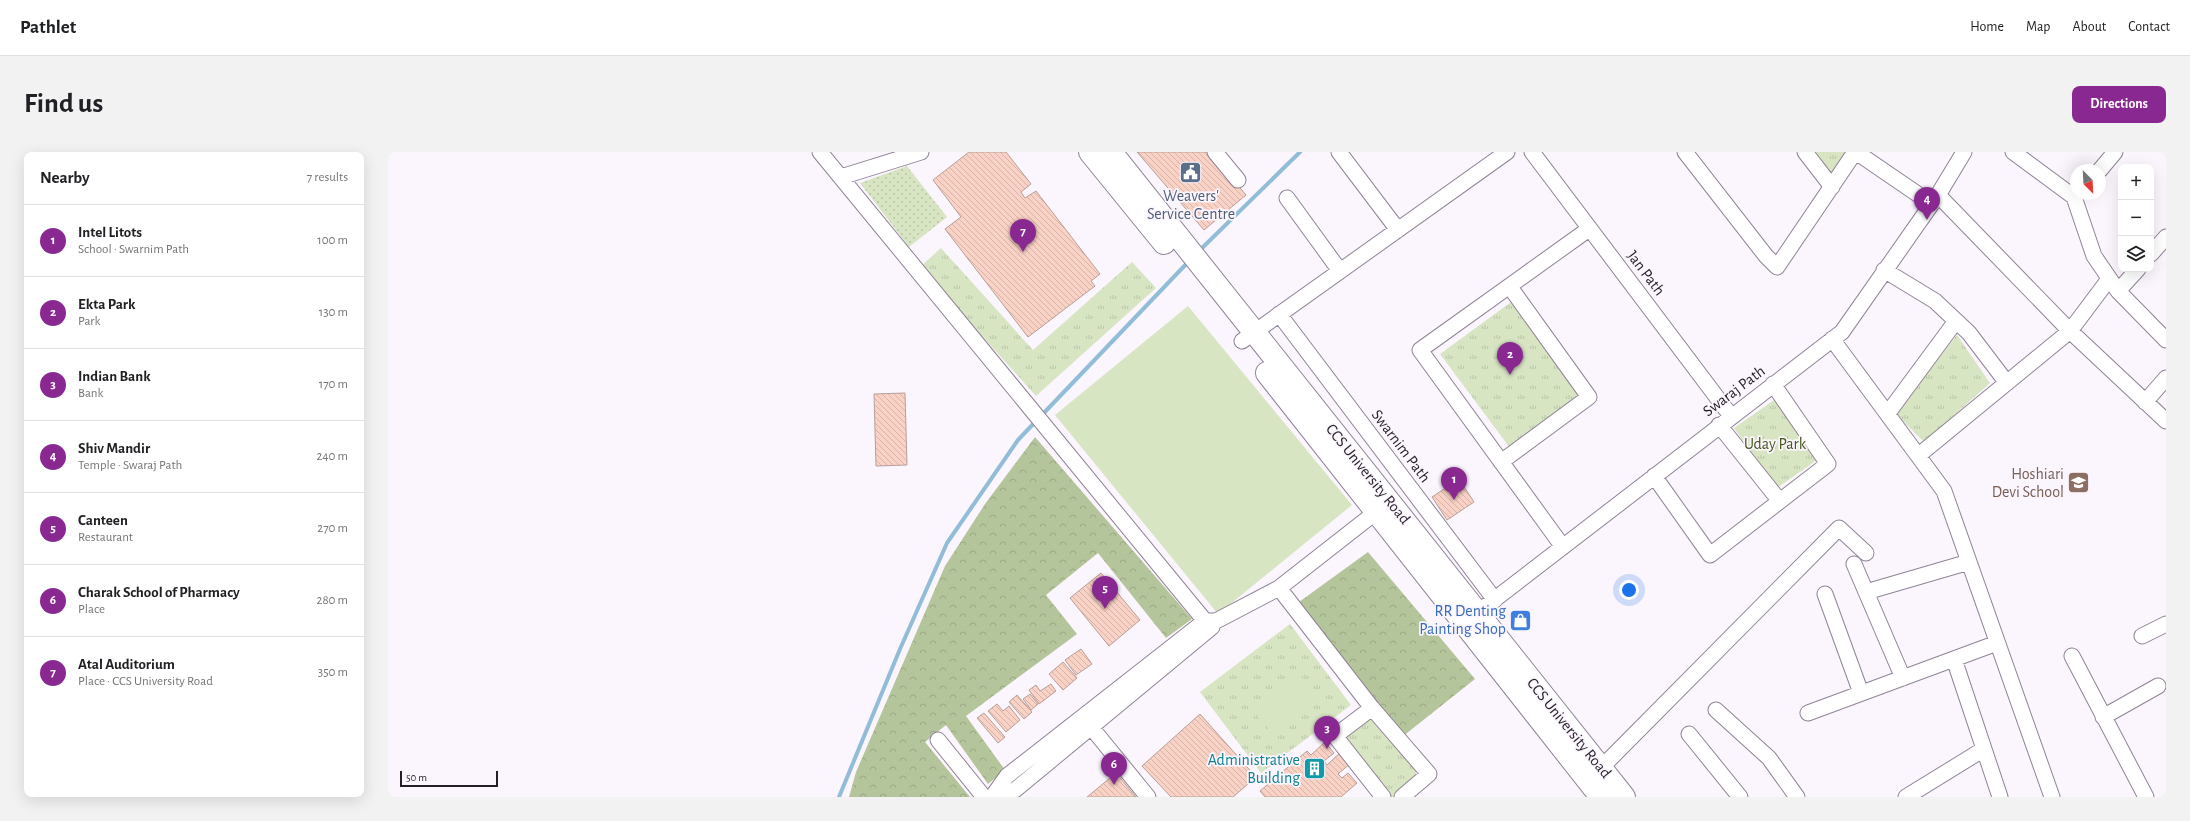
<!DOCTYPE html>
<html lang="en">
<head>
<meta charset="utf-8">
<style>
	body { margin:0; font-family:"Alegreya Sans",sans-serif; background:#f2f2f2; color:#202124 }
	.controls { position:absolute; right:12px; top:12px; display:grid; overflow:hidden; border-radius:8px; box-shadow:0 4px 16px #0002 }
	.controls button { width:36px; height:36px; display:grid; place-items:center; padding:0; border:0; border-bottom:1px solid #e0e0e0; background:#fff; color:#202124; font:20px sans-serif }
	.compass { position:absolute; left:1682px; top:12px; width:36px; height:36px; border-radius:50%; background:#fff; box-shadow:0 4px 16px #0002; rotate:156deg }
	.scale { position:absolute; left:12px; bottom:10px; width:98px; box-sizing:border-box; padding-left:4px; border:2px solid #241f26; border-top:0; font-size:11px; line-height:14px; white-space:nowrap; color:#241f26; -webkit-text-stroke:3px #fbf5fe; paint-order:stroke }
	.you { position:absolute; left:1241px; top:438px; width:14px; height:14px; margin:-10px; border:3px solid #fff; border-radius:50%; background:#1a73e8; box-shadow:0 0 0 6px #1a73e833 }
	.badge { display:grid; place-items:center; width:26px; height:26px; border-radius:50%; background:#892891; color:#fff; font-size:13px; font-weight:700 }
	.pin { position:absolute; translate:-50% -33px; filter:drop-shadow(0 1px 2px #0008) }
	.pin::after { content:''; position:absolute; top:21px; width:14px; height:12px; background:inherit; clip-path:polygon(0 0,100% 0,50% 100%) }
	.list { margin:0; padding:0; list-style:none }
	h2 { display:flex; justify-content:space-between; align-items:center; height:52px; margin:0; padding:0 16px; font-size:17px }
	h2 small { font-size:13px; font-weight:400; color:#757577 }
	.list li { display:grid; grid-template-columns:26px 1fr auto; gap:12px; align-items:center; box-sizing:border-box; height:72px; padding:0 16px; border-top:1px solid #e0e0e0 }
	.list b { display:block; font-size:15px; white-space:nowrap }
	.list p { margin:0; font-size:13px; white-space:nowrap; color:#757577 }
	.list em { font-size:13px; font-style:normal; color:#757577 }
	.icon { flex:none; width:22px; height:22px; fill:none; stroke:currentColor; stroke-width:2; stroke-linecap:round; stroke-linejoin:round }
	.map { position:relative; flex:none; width:1778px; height:645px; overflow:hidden; border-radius:8px }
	header { display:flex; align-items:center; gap:24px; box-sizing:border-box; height:56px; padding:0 20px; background:#fff; border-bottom:1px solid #e0e0e0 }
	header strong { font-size:19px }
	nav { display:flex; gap:22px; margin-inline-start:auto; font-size:14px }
	.intro { display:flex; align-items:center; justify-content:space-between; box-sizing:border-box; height:96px; padding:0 24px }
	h1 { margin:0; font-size:28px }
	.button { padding:10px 18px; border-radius:8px; background:#892891; color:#fff; font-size:14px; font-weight:700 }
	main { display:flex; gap:24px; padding:0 24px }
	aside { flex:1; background:#fff; border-radius:8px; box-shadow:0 4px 16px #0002 }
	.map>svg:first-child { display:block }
	.grass { fill:url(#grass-tufts) }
	.forest { fill:url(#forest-crowns) }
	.garden { fill:url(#garden-dots) }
	.pitch { fill:#d7e5c3 }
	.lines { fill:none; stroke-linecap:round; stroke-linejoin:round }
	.stream { stroke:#92bdd9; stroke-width:4 }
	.building { fill:url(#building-back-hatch); stroke:#b89f97 }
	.minor-casing { stroke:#908396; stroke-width:17 }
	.highway-casing { stroke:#908396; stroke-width:24 }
	.minor { stroke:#fff; stroke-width:15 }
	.highway { stroke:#fff; stroke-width:22 }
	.labels { text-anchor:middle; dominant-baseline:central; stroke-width:3.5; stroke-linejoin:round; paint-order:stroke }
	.service-label { font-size:16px; fill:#4e5e75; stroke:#fbf5fe }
	.street-label { font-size:16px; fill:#241f26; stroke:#fbf5fe }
	.park-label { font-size:16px; fill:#435718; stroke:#fbf5fe }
	.education-label { font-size:16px; fill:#785e54; stroke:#fbf5fe; text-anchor:end }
	.shop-label { font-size:16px; fill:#366cbe; stroke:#fbf5fe; text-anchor:end }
	.culture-label { font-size:16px; fill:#0d838f; stroke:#fbf5fe; text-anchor:end }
</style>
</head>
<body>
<header>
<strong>Pathlet</strong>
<nav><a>Home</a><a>Map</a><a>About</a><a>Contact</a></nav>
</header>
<div class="intro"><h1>Find us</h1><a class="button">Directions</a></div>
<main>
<aside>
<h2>Nearby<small>7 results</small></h2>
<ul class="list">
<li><span class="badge">1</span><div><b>Intel Litots</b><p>School · Swarnim Path</p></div><em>100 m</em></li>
<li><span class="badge">2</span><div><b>Ekta Park</b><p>Park</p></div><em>130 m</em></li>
<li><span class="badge">3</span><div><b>Indian Bank</b><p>Bank</p></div><em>170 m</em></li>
<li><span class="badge">4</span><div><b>Shiv Mandir</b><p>Temple · Swaraj Path</p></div><em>240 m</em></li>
<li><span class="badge">5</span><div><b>Canteen</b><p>Restaurant</p></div><em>270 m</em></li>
<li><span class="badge">6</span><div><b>Charak School of Pharmacy</b><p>Place</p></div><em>280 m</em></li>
<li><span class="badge">7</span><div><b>Atal Auditorium</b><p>Place · CCS University Road</p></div><em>350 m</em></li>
</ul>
</aside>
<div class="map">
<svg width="1778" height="645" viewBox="0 0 1778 645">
	<defs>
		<pattern id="grass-tufts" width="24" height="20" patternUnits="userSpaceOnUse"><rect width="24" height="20" fill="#d7e5c3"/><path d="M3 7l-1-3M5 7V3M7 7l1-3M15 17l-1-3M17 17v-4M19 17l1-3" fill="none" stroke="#b8c4a7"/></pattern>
		<pattern id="forest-crowns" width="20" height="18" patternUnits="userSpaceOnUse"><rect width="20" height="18" fill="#b5c59b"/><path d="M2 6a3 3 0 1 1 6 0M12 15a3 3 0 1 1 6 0" fill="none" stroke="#9ca985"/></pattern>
		<pattern id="garden-dots" width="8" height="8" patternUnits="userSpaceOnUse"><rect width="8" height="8" fill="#d7e5c3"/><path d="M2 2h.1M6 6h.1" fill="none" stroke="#b8c4a7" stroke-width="1.8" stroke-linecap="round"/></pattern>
		<pattern id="building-back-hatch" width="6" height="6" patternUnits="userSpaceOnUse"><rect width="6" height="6" fill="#f9d2c5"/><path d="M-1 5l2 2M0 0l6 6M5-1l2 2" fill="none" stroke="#d5b4a9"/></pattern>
	</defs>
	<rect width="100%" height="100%" fill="#fbf5fe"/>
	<path class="grass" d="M1424 0H1460L1444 25Z
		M553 96 645 198 744 110 768 136 648 244 532 115Z
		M1123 150 1193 244 1122 296 1052 202Z
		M1569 183 1602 231 1536 290 1508 262Z
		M1386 248 1429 308 1389 336 1346 276Z
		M902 472 963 553 873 621 812 540Z
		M982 561 1028 617V625L1005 645H1001L957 587 958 583Z"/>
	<path class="forest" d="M647 285 804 467 778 486 710 401 658 443 689 482 578 564 617 618 600 632 558 573 537 590 582 645H461L468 620 557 414 597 352Z
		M980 400 1087 527 1014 585 911 450Z"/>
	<path class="garden" d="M519 14 559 65 521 95 472 31Z"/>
	<path class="pitch" d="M800 154 964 353 830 462 667 263Z
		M911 522 930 545 886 583 866 560Z"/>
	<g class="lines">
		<path class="stream" d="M811 99 912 0
			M653 264 802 108
			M451 645 512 497 559 391 630 288 648 269"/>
	</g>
	<path class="building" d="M581 0H618L643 32 633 40 637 46 648 39 712 122 703 129 707 134 640 185 557 77 573 65 545 28Z
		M749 0H821L858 43 816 78Z
		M517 241 519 313 488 314 486 242Z
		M1071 327 1086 350 1059 368 1044 345Z
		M713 421 752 468 721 494 682 446Z
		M693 497 704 512 688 523 677 508Z
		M675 510 689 526 675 538 661 522Z
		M663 532 668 539 651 552 641 538 648 533 652 539Z
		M642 542 650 552 643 558 635 547Z
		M629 543 644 560 636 567 621 550Z
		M609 552 615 559 621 554 632 568 618 580 600 559Z
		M596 561 617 585 610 591 589 566Z
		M812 562 868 625 845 645H783L754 614Z
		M937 590 946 601 936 609 939 613 953 600 963 611 950 622 954 626 960 621 969 631 953 645H877L872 639 919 599 923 603Z
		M728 621 748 645H699Z"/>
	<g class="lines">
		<defs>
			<path id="minor" d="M432 0 817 469
				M827 0 850 28
				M951 0 1010 78
				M1144 0 1343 264
				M1297 0 1378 104 1389 115 1467 0
				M1417 0 1444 35
				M1468 0 1544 52
				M1625 0 1686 45 1706 104 1730 139 1778 188
				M1712 18 1727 0
				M453 25 533 0
				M1550 43 1682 179 1778 269
				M899 46 952 119
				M1763 102 1778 85
				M1496 118 1547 149 1581 181 1619 231
				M1730 139 1750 117
				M891 162 1107 448
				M1444 187 1556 339 1664 645
				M854 189 1119 0
				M1757 250 1778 226
				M1500 261 1568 169
				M1331 273 1391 348
				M1531 303 1682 179 1721 127
				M1113 310 1201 245 1122 135
				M1266 324 1322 403 1440 312 1385 232
				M1175 395 1032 198 1201 77
				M1466 412 1515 526
				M891 436 984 556 1041 622 1014 645
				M1478 440 1581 410
				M1437 442 1473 541
				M1089 461 1454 180 1550 43 1576 0
				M1754 484 1778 472
				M1684 504 1758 645
				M1566 507 1612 645
				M984 556 947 584 995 645
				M1328 558 1381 606 1409 645
				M1420 561 1609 491
				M1715 565 1770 534
				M703 575 760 645
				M1301 582 1352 645
				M550 588 596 645
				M1213 616 1451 376 1478 401
				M604 645 619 624 817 469H828L891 436 988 360
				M612 645 627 638 824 475
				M1518 645 1596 597"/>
			<path id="highway" d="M702 0 776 91
				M723 0 1236 645
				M879 221 1213 645"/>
		</defs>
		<use href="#minor" class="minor-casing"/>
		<use href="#highway" class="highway-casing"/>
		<use href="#minor" class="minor"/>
		<use href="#highway" class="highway"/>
	</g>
	<defs>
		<symbol id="civic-square" viewBox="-11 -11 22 22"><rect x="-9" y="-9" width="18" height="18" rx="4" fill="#5c6f8a" stroke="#fbf5fe"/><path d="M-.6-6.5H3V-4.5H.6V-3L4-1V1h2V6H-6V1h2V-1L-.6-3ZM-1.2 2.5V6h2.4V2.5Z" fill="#fff"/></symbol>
		<symbol id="school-square" viewBox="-11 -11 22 22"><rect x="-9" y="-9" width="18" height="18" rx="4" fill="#8d6e63" stroke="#fbf5fe"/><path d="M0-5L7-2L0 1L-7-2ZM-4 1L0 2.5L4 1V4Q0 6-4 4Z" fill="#fff"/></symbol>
		<symbol id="shop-square" viewBox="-11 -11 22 22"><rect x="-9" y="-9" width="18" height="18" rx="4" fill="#3f7fe0" stroke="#fbf5fe"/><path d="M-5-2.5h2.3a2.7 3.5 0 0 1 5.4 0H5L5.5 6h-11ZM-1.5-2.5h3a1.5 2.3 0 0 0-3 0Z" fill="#fff"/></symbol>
		<symbol id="building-square" viewBox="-11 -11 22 22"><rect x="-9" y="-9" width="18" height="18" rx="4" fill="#0f9aa8" stroke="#fbf5fe"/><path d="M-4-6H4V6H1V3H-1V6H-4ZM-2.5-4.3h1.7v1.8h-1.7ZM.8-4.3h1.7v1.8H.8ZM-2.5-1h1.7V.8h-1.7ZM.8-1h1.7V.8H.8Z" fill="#fff"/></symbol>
	</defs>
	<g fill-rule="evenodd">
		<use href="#civic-square" x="790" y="8" width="25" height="25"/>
		<use href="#school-square" x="1678" y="318" width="25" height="25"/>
		<use href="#shop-square" x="1120" y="456" width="25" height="25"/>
		<use href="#building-square" x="914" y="604" width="25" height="25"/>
	</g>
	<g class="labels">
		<g class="service-label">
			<text x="803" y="44">Weavers'<tspan x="803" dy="18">Service Centre</tspan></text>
		</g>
		<g class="street-label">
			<text transform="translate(1258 121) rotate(53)">Jan Path</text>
			<text transform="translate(1346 239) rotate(-37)">Swaraj Path</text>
			<text transform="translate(1013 294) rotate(53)">Swarnim Path</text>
			<text transform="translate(980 322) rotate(51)">CCS University Road</text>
			<text transform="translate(1181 576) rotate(51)">CCS University Road</text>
		</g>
		<g class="park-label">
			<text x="1387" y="292">Uday Park</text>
		</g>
		<g class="education-label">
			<text x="1676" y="322">Hoshiari<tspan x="1676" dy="18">Devi School</tspan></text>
		</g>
		<g class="shop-label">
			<text x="1118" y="459">RR Denting<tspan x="1118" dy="18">Painting Shop</tspan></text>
		</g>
		<g class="culture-label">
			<text x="912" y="608">Administrative<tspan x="912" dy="18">Building</tspan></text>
		</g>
	</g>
</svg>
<div class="controls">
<button>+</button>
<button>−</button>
<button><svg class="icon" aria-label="layers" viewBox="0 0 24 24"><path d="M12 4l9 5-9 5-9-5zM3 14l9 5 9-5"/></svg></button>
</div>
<svg class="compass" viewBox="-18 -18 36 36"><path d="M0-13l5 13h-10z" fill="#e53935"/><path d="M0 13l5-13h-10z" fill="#757577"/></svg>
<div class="scale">50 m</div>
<div class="you"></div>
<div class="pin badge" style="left:1066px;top:348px">1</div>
<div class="pin badge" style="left:1122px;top:223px">2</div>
<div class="pin badge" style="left:939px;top:597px">3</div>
<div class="pin badge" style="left:1539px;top:68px">4</div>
<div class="pin badge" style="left:717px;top:457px">5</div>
<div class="pin badge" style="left:726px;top:633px">6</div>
<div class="pin badge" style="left:635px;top:100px">7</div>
</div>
</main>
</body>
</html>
